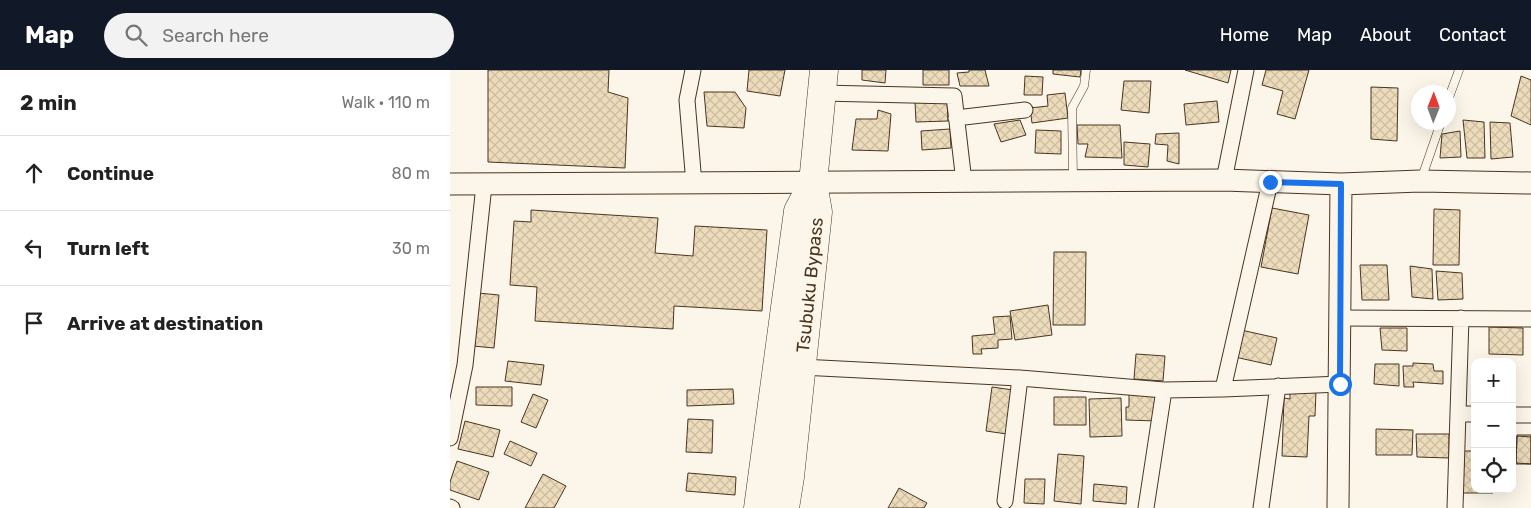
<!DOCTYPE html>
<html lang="en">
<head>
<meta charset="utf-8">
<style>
	body { margin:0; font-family:Rubik,sans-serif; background:#f2f2f2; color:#222 }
	.controls { position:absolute; right:15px; bottom:15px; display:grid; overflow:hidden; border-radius:10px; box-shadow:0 5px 20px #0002 }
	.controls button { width:45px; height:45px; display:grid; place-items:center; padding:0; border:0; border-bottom:1px solid #e0e0e0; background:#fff; color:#222; font:25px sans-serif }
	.compass { position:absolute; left:961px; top:15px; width:45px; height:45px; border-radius:50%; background:#fff; box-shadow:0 5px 20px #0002; rotate:1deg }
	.stop { position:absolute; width:15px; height:15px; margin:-11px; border:4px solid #1a73e8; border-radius:50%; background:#fff }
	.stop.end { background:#1a73e8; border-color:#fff; box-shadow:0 1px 5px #0008 }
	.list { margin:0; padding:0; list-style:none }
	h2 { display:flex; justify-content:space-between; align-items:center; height:65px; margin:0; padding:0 20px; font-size:21px }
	h2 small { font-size:16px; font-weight:400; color:#767676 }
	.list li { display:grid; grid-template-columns:32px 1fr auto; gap:15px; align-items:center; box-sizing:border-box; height:75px; padding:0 20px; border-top:1px solid #e0e0e0 }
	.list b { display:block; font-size:19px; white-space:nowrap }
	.list em { font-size:16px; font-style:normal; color:#767676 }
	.icon { flex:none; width:28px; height:28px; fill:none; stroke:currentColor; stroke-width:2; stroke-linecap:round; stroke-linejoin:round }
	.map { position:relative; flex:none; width:1081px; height:438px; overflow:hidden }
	header { display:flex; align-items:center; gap:30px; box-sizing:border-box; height:70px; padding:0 25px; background:#111827; color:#fff }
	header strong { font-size:24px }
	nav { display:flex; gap:28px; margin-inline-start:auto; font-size:18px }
	.search { width:350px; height:45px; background:#f2f2f2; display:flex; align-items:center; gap:12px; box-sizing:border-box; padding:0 18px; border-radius:28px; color:#767676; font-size:19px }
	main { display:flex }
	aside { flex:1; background:#fff }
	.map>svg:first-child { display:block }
	.building { fill:url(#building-cross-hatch); stroke:#4a3520 }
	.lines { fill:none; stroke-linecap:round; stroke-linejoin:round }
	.lane-casing { stroke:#4a3520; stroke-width:9 }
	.street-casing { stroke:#4a3520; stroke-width:17 }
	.secondary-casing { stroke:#4a3520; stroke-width:23 }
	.highway-casing { stroke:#4a3520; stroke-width:29 }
	.lane { stroke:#fbf6e9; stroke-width:8 }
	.street { stroke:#fbf6e9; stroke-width:15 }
	.secondary { stroke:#fbf6e9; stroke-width:21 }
	.highway { stroke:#fbf6e9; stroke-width:28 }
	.route { stroke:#1a73e8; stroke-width:6 }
	.labels { text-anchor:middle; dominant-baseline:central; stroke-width:4; stroke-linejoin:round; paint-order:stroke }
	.street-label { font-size:18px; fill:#4a3520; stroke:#fbf6e9 }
</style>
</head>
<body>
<header>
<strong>Map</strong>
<div class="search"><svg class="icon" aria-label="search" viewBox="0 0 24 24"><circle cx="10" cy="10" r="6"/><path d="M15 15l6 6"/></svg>Search here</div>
<nav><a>Home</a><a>Map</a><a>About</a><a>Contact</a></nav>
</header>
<main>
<aside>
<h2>2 min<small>Walk · 110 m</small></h2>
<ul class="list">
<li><svg class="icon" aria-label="ahead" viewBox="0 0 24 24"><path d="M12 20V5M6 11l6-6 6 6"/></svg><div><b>Continue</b></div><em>80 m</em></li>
<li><svg class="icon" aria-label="left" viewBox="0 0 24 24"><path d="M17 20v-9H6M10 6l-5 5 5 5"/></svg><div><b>Turn left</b></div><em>30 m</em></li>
<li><svg class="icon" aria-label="arrive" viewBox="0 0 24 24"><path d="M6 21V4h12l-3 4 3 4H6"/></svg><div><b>Arrive at destination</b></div></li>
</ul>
</aside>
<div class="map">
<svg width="1081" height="438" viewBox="0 0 1081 438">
	<defs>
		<pattern id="building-cross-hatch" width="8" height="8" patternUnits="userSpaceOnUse" patternTransform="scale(1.25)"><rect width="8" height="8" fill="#ecdcbc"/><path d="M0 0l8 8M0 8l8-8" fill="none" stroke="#ccbda1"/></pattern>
	</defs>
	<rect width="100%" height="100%" fill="#fbf6e9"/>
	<path class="building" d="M38 0H159L158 22 178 28 175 98 38 92Z
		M299 0H335L330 26 297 21Z
		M412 0H436L435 13 412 10Z
		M473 0H499V15H473Z
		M519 0H535L539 16H510L507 3 519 2Z
		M603 0H631L630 7 603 4Z
		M735 0H781L778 13Z
		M816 0H859L845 49 827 44 833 21 812 15Z
		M575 6 593 7 592 25H574Z
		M1071 6 1081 10V55L1061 46Z
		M674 11H701L699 43 671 40Z
		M921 17 948 18 947 71 921 69Z
		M254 22H285L296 38 294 58 257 56Z
		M615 23 618 48 582 53 580 38 598 36 597 25Z
		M497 31 498 51 466 52 465 32Z
		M767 31 769 52 736 55 734 34Z
		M428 40 441 44 438 81 402 80 406 49H427Z
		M570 50 576 65 551 72 544 54Z
		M1013 50 1034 52 1035 88H1017Z
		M1040 52 1060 53 1063 87 1041 89Z
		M627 55H670L672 88 635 87 638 74H628Z
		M500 59 501 78 472 80 471 61Z
		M586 60 611 61V84L585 83Z
		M1010 61 1011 87 990 88 992 64Z
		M729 63V94L717 91 718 75 705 74 706 64Z
		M674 72 700 74 698 97 674 95Z
		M822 138 859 145 848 204 811 197Z
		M984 139 1010 140 1009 195H983Z
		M81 140 208 148 205 183 243 186 245 156 317 160 312 241 224 236 223 259 85 251 87 217 60 215 64 151 81 152Z
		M604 182H636L635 255H603Z
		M910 195H937L939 230H912Z
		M960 196 982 199 983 229 962 227Z
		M986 201 1012 203 1013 229 988 230Z
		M28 223 49 225 44 278 23 276Z
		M598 235 602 265 565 270 560 241Z
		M560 246 562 269 548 270V278L531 279 532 284H523L522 266 545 264 543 247Z
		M1039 257 1073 258V285L1039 284Z
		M930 258H957V281L932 280Z
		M791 260 827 268 821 295 785 287Z
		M686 284 715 286 713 311 684 309Z
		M58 291 94 295 91 315 55 311Z
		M963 293 983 294 984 301H993V314L963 312 964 317H954L953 296H963Z
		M925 294H949V316L924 314Z
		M26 317H62V336L26 335Z
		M542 317 563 320 557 364 536 361Z
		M283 319 284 334 237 336V320Z
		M840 320 866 322 865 346H859L857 387 832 386 834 328 840 329Z
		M679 323H708L707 351 676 350V337H679Z
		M83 324 98 330 86 358 71 352Z
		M604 327H636V355H604Z
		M671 328 672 366 640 367 639 329Z
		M238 349 263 350 262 383 236 382Z
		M15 351 50 360 43 387 8 379Z
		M926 359 963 360 962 385H926Z
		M966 364H999V388L967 387Z
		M1067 365H1081V394L1066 393Z
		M1067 366 1081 367V394H1066Z
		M60 371 87 383 81 396 54 384Z
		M1013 381H1025V419H1043V423H1012Z
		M608 384 634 386 631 434 604 431Z
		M7 391 39 402 29 430 0 420V412Z
		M238 403 286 407 285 425 236 421Z
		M93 404 116 416 104 438H75Z
		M575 409H595L594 434 574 433Z
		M644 414 677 417 676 434 643 431Z
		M449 418 477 433 474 438H438Z"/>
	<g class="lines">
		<defs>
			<path id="lane" d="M998 30 1009 0
				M623 110 622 38 634 16 636 0
				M971 110 991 52"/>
			<path id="street" d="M243 0 237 30 244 114
				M371 23 504 26 514 112
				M506 48 575 40
				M774 110 796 0
				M890 248 1081 249
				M351 297 570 308 714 320 773 319 890 314
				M773 319 820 112
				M1008 344H1025
				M1062 345H1081
				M0 368 15 295 34 115
				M555 431 570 308
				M0 437 2 438
				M696 438 714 320
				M811 438 828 316
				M1005 438 1011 248"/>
			<path id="secondary" d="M0 114 774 110 891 114 970 111 1081 113
				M888 438 891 114"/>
			<path id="highway" d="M308 438 348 141 363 113
				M335 438 340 407 368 142 363 113 374 0"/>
		</defs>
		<use href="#lane" class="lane-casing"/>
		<use href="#street" class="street-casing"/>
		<use href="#secondary" class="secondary-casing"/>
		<use href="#highway" class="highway-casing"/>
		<use href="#lane" class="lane"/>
		<use href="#street" class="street"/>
		<use href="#secondary" class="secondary"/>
		<use href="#highway" class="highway"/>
	</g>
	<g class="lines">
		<path class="route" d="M820 112 891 114 890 314"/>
	</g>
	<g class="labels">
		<g class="street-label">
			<text transform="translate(360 215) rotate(-84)">Tsubuku Bypass</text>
		</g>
	</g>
</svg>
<div class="controls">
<button>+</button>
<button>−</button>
<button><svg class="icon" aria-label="locate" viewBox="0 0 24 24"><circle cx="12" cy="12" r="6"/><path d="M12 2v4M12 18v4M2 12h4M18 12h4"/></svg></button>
</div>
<svg class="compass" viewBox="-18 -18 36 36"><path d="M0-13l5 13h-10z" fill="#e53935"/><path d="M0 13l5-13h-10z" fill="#767676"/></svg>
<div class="stop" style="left:890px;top:314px"></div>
<div class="stop end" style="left:820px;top:112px"></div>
</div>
</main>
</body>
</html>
